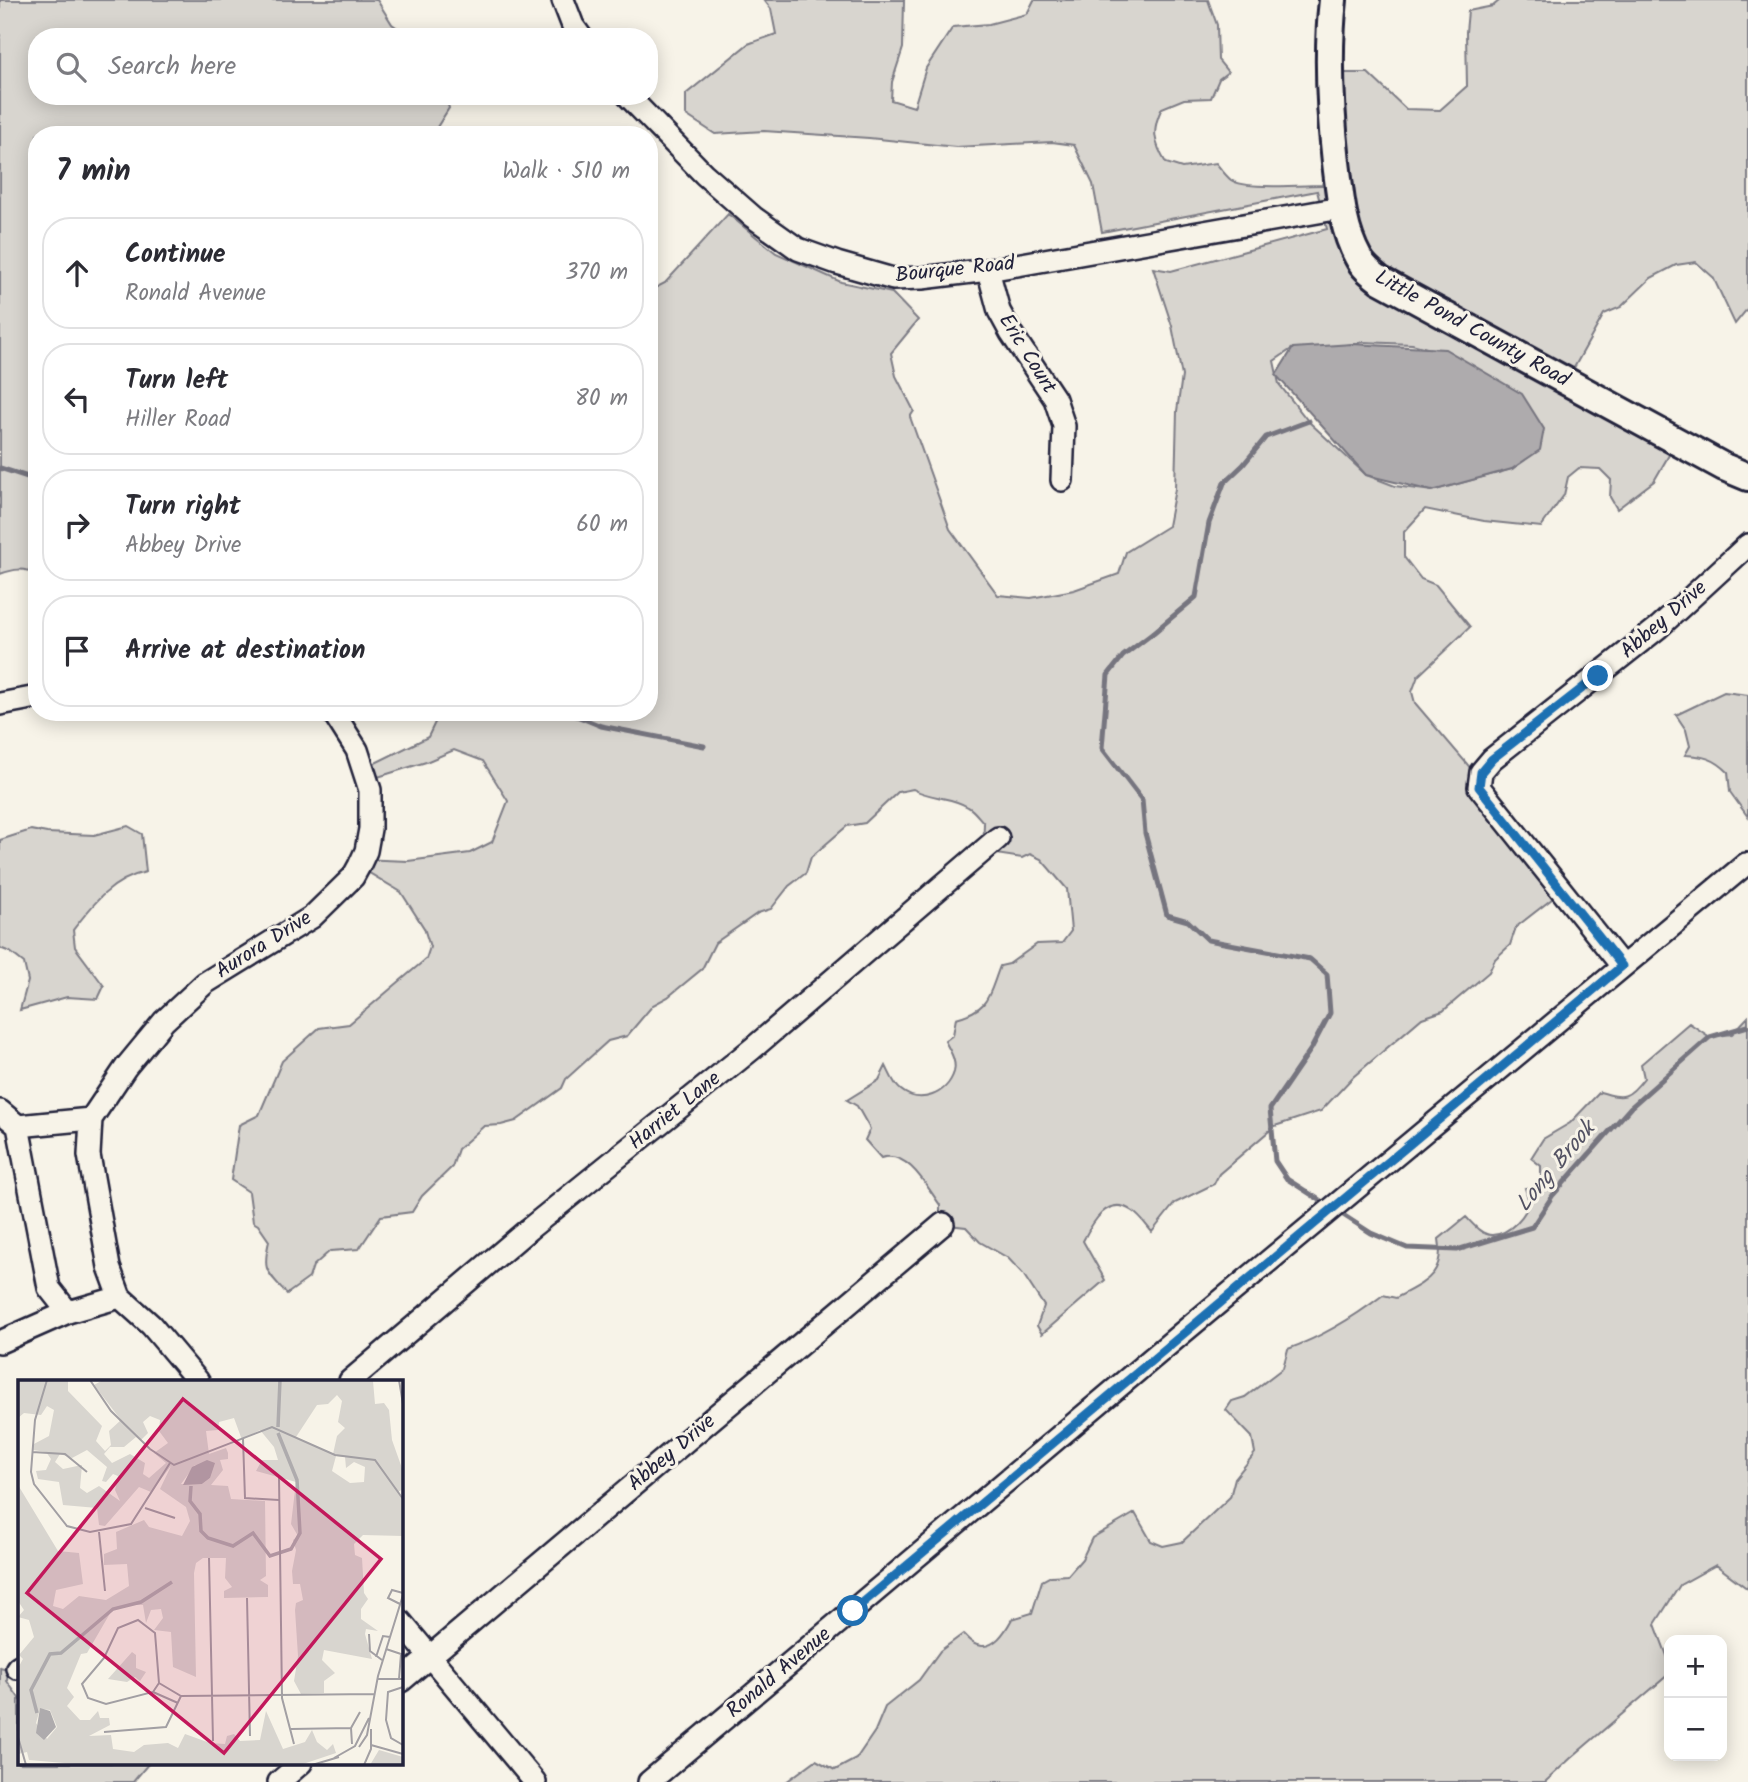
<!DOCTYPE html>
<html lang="en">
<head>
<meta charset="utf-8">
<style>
	body { margin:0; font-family:Kalam,sans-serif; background:#f7f7f7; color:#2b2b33 }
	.controls { position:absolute; right:21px; bottom:21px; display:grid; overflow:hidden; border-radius:14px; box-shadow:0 4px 18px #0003 }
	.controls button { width:63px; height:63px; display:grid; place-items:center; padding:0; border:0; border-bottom:2px solid #e1e1e2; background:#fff; color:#2b2b33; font:35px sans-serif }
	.stop { position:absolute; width:21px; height:21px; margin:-16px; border:5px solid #1f6fb2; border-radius:50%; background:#fff }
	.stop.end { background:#1f6fb2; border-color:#fff; box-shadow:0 2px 7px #0008 }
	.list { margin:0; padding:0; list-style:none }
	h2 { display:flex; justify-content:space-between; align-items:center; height:91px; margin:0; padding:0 28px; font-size:30px }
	h2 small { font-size:23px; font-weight:400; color:#7c7c81 }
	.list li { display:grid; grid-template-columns:46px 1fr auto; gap:21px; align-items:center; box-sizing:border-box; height:112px; margin:0 14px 14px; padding:0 14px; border:2px solid #e1e1e2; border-radius:28px }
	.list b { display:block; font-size:26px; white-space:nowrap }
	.list p { margin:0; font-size:23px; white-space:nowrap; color:#7c7c81 }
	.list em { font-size:23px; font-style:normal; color:#7c7c81 }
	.icon { flex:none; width:38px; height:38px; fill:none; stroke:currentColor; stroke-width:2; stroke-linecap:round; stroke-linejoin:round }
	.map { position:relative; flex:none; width:1748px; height:1782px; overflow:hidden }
	.search { position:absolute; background:#fff; box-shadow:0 4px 18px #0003; left:28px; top:28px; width:630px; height:77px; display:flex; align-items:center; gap:18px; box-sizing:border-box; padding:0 24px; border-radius:28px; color:#7c7c81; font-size:26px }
	.panel { position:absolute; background:#fff; box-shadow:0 4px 18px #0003; left:28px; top:126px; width:630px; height:595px; border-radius:28px }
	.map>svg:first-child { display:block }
	.green { fill:#d8d5cf; stroke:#7d7c85; stroke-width:2; fill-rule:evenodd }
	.water { fill:#aeabad; stroke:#76747f; stroke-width:2 }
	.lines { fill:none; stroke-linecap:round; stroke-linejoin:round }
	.stream { stroke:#76747f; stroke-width:5 }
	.minor-casing { stroke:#22223b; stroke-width:26 }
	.tertiary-casing { stroke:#22223b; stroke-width:32 }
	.minor { stroke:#f7f3e8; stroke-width:21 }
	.tertiary { stroke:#f7f3e8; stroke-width:26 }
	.route { stroke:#1f6fb2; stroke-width:9 }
	.labels { text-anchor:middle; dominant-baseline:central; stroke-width:6; stroke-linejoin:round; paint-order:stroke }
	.street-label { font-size:21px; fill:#22223b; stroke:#f7f3e8 }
	.water-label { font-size:23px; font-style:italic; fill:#535263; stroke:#f7f3e8 }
	.inset-river { fill:none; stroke:#aeabad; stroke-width:3.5 }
	.inset-road { fill:none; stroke:#a29fa3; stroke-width:2 }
	.view { fill:#c2185b; fill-opacity:0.15; stroke:#c2185b; stroke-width:3.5 }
	.inset-edge { fill:none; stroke:#22223b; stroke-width:3.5 }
</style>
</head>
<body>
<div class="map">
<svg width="1748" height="1782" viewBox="0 0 1748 1782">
	<rect width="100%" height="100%" fill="#f7f3e8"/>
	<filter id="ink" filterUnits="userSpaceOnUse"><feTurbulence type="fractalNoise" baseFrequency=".0143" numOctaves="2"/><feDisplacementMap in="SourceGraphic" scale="14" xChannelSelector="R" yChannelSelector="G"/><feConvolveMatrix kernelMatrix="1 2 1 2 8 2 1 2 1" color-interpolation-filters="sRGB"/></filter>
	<g filter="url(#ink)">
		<path class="green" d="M0 0H377L392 24 410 37H37V96H445L449 108 432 135H37V575C24 567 14 569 0 574Z
			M764 0H904L903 48 892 82 891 100 914 107 926 68 953 27 989 24 1027 14 1034 0H1208L1217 25 1218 60 1228 72 1219 79 1211 98 1184 99 1162 108C1151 130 1154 143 1166 163L1182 168 1216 163C1220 168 1226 176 1231 180 1246 190 1303 185 1322 185L1330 156 1327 73H1368L1406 109 1440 110 1467 86 1466 32 1468 11 1493 6 1500 0H1748V308L1735 324 1713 277 1696 262 1676 265 1651 278 1621 307 1604 314 1565 384 1673 448 1654 481 1617 509 1610 497 1611 480 1600 469 1579 468 1568 477 1564 495 1541 527 1484 521 1425 509 1404 532V557L1421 579 1436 585 1470 627 1418 676 1412 692 1415 703 1479 778 1557 895 1516 927 1510 945 1495 959 1489 972 1443 1011 1422 1018 1353 1077 1321 1111 1275 1126 1219 1174 1214 1184 1175 1203 1152 1232C1146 1225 1140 1216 1132 1211 1108 1194 1092 1223 1083 1241L1105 1280 1042 1334 1037 1326 1044 1306 1023 1274 1008 1258 980 1242 966 1227 940 1224V1205C927 1187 908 1149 881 1158L865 1140 870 1129 857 1106 847 1100 879 1080 886 1066C890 1074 894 1085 901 1090 919 1105 947 1095 954 1072 957 1061 950 1051 945 1041L953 1035 956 1018C990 1009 988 997 1000 966L1009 964 1037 944 1062 943 1071 931 1067 889 1041 859 1030 854 1022 858 983 852 984 823C979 818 974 810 968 807 951 796 930 799 913 789L898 792 865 823 847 826 811 857 806 873 789 886 771 909 758 913 715 943 702 969 668 997 653 1005 627 1036 608 1041 566 1079 562 1088 516 1121 501 1125 484 1126 458 1149 452 1167 422 1196 412 1212 381 1216 359 1249 330 1251 313 1266 309 1278 287 1294C267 1271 262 1272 269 1241L258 1225 253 1222 249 1192 231 1180 239 1125 259 1115 282 1061 319 1028 349 1024 426 959 430 947 424 928 401 892 356 865 359 859 408 861 470 853 492 842 508 801 483 761 454 750 426 762 365 781 361 770 428 737 440 712H649V291L665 283 728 214 776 253 841 282 892 293 918 320 891 353 896 376 914 411 910 417 950 529 998 595 1031 598 1074 590 1119 574 1126 552 1168 526 1175 489 1177 411 1182 376 1172 326 1153 268 1171 271 1327 229 1317 191 1102 232 1093 184 1074 145 1052 142 956 147 869 138 764 131 715 134 686 115V94L748 44 776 34 771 9ZM1363 342 1412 344 1446 353 1512 469 1432 491 1395 486 1366 475 1308 421 1279 384 1274 361 1293 348 1324 350Z
			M1724 692 1748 695V817L1730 792 1728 772C1714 758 1703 756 1685 755L1690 746 1686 730 1676 715Z
			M128 826 142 834 146 872C112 879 93 904 73 930L75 947 104 986 98 999 67 997 20 1010 28 981 24 963 10 952 0 948V840L31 830 47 833 94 835Z
			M1748 1017V1589L1716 1565 1680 1585 1655 1624 1669 1661V1674L1572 1757 1545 1782H786L816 1760 835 1770 856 1759 875 1731 885 1707 919 1680 940 1651 963 1634C967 1638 972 1644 977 1645 994 1651 1006 1630 1012 1619L1032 1613 1042 1581 1051 1576 1068 1575 1082 1559 1092 1538 1135 1513 1151 1541 1163 1546 1182 1542 1230 1497 1235 1478 1255 1453 1252 1437 1226 1410 1232 1401 1245 1397 1283 1368 1288 1349C1324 1336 1353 1318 1383 1295L1396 1298C1424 1282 1445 1276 1439 1239L1466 1217C1473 1224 1481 1235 1492 1235 1508 1235 1530 1214 1528 1198 1527 1195 1526 1191 1525 1188L1533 1187 1541 1178V1166L1531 1158 1543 1139 1570 1123 1600 1092C1624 1099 1628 1099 1644 1078L1641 1064 1689 1023 1710 1037 1732 1034Z
			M0 1667 8 1669 7 1681 19 1698V1763H149L133 1782H0Z"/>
		<path class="water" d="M1352 344 1445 349 1522 394 1544 429 1540 450 1512 469 1432 491 1366 475 1276 375 1293 348Z"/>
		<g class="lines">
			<path class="stream" d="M1309 421 1266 437 1243 465 1224 483 1209 523 1196 597 1152 634 1123 656 1108 675 1102 748 1142 800 1145 833 1167 915 1188 921 1208 940 1310 959 1327 974 1330 1013 1311 1049 1270 1109 1275 1161 1287 1179 1329 1206
				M0 468 37 480
				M567 712 601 726 704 746
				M1337 1211 1371 1233 1407 1248 1457 1250 1532 1227 1553 1195 1631 1107 1710 1037 1748 1026"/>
			<defs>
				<path id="minor" d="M563 0 573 26 581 37
					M628 96 704 174 753 217 798 249 837 263 893 279 922 278 988 270 1341 208
					M988 270 999 311 1011 333 1055 399 1064 426 1062 480
					M0 704 37 697
					M1622 966 1479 787 1481 772 1492 759 1659 627 1748 545
					M0 1111 18 1126 91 1119
					M18 1126 49 1288 68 1312
					M0 1342 68 1312 120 1297
					M198 1381 151 1325 120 1297 109 1267 89 1155 91 1119 126 1067 164 1021 205 983 312 917 353 877 359 866 366 851 370 829V790L357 750 333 712
					M350 1381 529 1229 752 1049 998 838
					M401 1622 535 1782
					M17 1668 19 1666
					M401 1681 943 1224
					M279 1782 301 1763
					M649 1782 1181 1334 1746 864"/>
				<path id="tertiary" d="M1333 0C1327 54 1330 108 1336 162 1340 194 1342 228 1358 257 1363 267 1371 273 1380 280L1724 467 1748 477"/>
			</defs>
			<use href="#minor" class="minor-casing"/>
			<use href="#tertiary" class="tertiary-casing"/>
			<use href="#minor" class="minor"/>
			<use href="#tertiary" class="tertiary"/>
		</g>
	</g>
	<g class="lines" filter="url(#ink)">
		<path class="route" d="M853 1611 1622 966 1479 787 1481 772 1492 759 1598 676"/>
	</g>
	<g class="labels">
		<g class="street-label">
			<text transform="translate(955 270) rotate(-6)">Bourque Road</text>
			<text transform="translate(1472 329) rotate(29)">Little Pond County Road</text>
			<text transform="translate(1027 354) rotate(58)">Eric Court</text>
			<text transform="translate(1664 620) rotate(-41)">Abbey Drive</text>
			<text transform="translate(264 945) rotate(-32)">Aurora Drive</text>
			<text transform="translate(675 1111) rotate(-39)">Harriet Lane</text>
			<text transform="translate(672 1453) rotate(-40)">Abbey Drive</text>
			<text transform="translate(779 1673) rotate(-40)">Ronald Avenue</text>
		</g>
		<g class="water-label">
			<text transform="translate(1556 1167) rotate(-50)">Long Brook</text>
		</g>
	</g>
	<g transform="translate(18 1380)">
		<rect width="385" height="385" fill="#f7f3e8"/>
		<path d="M0 0H50V11L84 46 78 61 87 71 93 65 91 51 103 40 76 5 85 0 355 1 357 24 366 23 371 30 374 60 385 91V109L380 112 385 121V156L345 155 336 164 337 175 344 178 346 213 350 219 343 229V239L360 251 348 249 347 254 354 279 306 270 304 280 317 293 306 301V313L283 314 276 301 280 276 277 230 278 223 285 220 282 204H275L274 191 278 170 275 160 280 156 273 144 278 102 238 91 244 80H260L256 67 242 50 224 60 216 38 201 42 200 50 188 51 191 74 208 68 210 73V79L202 80 205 90 193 105 210 106 213 119 247 121 248 196 242 200 250 205V217L206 218V211L214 207 207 198 208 178H185L178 183 176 193 178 297 155 287 153 252 136 250 145 238 143 229 133 230 128 243 125 225H105L94 230 69 273 63 274 49 308 56 317 49 326 62 340H72L80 331 82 338H91L92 345 71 356 93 355 95 369 116 372 126 365 150 363 160 368 167 354 192 363 207 364 209 356 216 354 222 361 242 360 248 331 265 369 287 362 294 350 299 362 309 370 315 364 318 373 282 385H70L11 380 9 372 0 374V288L5 279 1 275 16 257 11 240 0 237 6 230 0 221V105L40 171 61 173 65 204 38 210 35 226 45 229 61 216 88 220 111 206 109 184 86 185V174L99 169 98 152 126 140 131 147 164 156 172 141 168 127 142 109 153 86 133 112 121 107 87 146 81 145 79 128 45 125 41 102 20 99 18 91 28 90 33 79 28 72 15 70 14 65 31 56 36 30 29 26 23 35 6 33 0 38ZM319 15 324 21 320 42 327 48 319 56 315 74 278 57 299 25 310 24ZM132 36 142 40 141 51 150 63 136 73 148 83 131 98 125 94 127 83 112 74 94 83 86 74 92 67H106L118 57 123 60 130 53 125 42ZM69 70 89 87 84 101 88 102 95 94 100 96 97 110 102 121 81 106 69 113 62 108 64 85 45 89 37 82 42 74 54 78ZM318 76 327 77 328 88 336 82 347 87 346 102 332 103 314 91ZM177 85 192 98 184 104H163ZM22 329 32 330 39 347 29 359 18 343ZM114 272 118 275V288L128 292 122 301 117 297 109 302 90 299ZM361 370 385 377V385H352Z" fill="#d8d5cf" fill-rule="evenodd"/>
		<path d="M189 80 197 83 192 98 184 104 165 105 174 87ZM22 328 32 331 38 347 26 360 18 353Z" fill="#aeabad"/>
		<path class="inset-river" d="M260 47 262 0M173 106 172 121 182 134 183 151 190 158 215 166 235 153 252 176 273 169 282 153 279 100 260 53M19 333 13 310 32 274 43 273 95 229 123 222 154 202"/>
		<path class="inset-road" d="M29 0 17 40 13 92 16 104 49 146 72 152 113 144 152 83M72 0 93 31 132 69 156 85 254 47 317 75 357 80 385 119M381 0 385 24M225 59 227 118 261 120M14 72 47 74 69 92M261 97 264 318 276 364M127 128 157 138M81 152 87 211M191 178 195 361M229 218 232 356M382 224 370 218 374 210 385 213M351 254 352 271 364 280M368 269 383 274 381 299M358 277 365 256 372 257M360 299H385M141 303 135 312 88 324 70 318 64 304 86 278 100 248 120 240 137 253 141 303 163 316 356 314M385 307 370 312 368 340 373 358 385 365M135 312 160 323M273 349 333 348M86 352 148 347 163 316M0 357 8 385M334 364 333 348 342 332M353 365 385 374M341 367 349 355 360 296 385 215M316 378 337 366 351 338M294 385 321 377M346 385 353 369V349"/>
		<path class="view" d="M165 19 363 179 206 373 9 213Z"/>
		<rect width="385" height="385" class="inset-edge"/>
	</g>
</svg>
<div class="controls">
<button>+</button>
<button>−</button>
</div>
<div class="stop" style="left:853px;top:1611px"></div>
<div class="stop end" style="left:1598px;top:676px"></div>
<div class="search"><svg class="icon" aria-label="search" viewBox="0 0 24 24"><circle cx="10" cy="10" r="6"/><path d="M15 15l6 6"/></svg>Search here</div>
<section class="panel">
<h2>7 min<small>Walk · 510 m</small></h2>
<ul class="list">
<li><svg class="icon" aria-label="ahead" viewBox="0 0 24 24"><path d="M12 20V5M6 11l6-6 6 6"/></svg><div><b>Continue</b><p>Ronald Avenue</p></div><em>370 m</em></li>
<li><svg class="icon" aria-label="left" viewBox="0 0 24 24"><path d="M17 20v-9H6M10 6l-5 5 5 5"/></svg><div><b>Turn left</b><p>Hiller Road</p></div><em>80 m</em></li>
<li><svg class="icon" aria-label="right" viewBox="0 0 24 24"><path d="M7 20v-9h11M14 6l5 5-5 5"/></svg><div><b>Turn right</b><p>Abbey Drive</p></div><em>60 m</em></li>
<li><svg class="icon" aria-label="arrive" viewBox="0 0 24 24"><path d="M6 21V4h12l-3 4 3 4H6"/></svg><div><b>Arrive at destination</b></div></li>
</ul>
</section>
</div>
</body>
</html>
